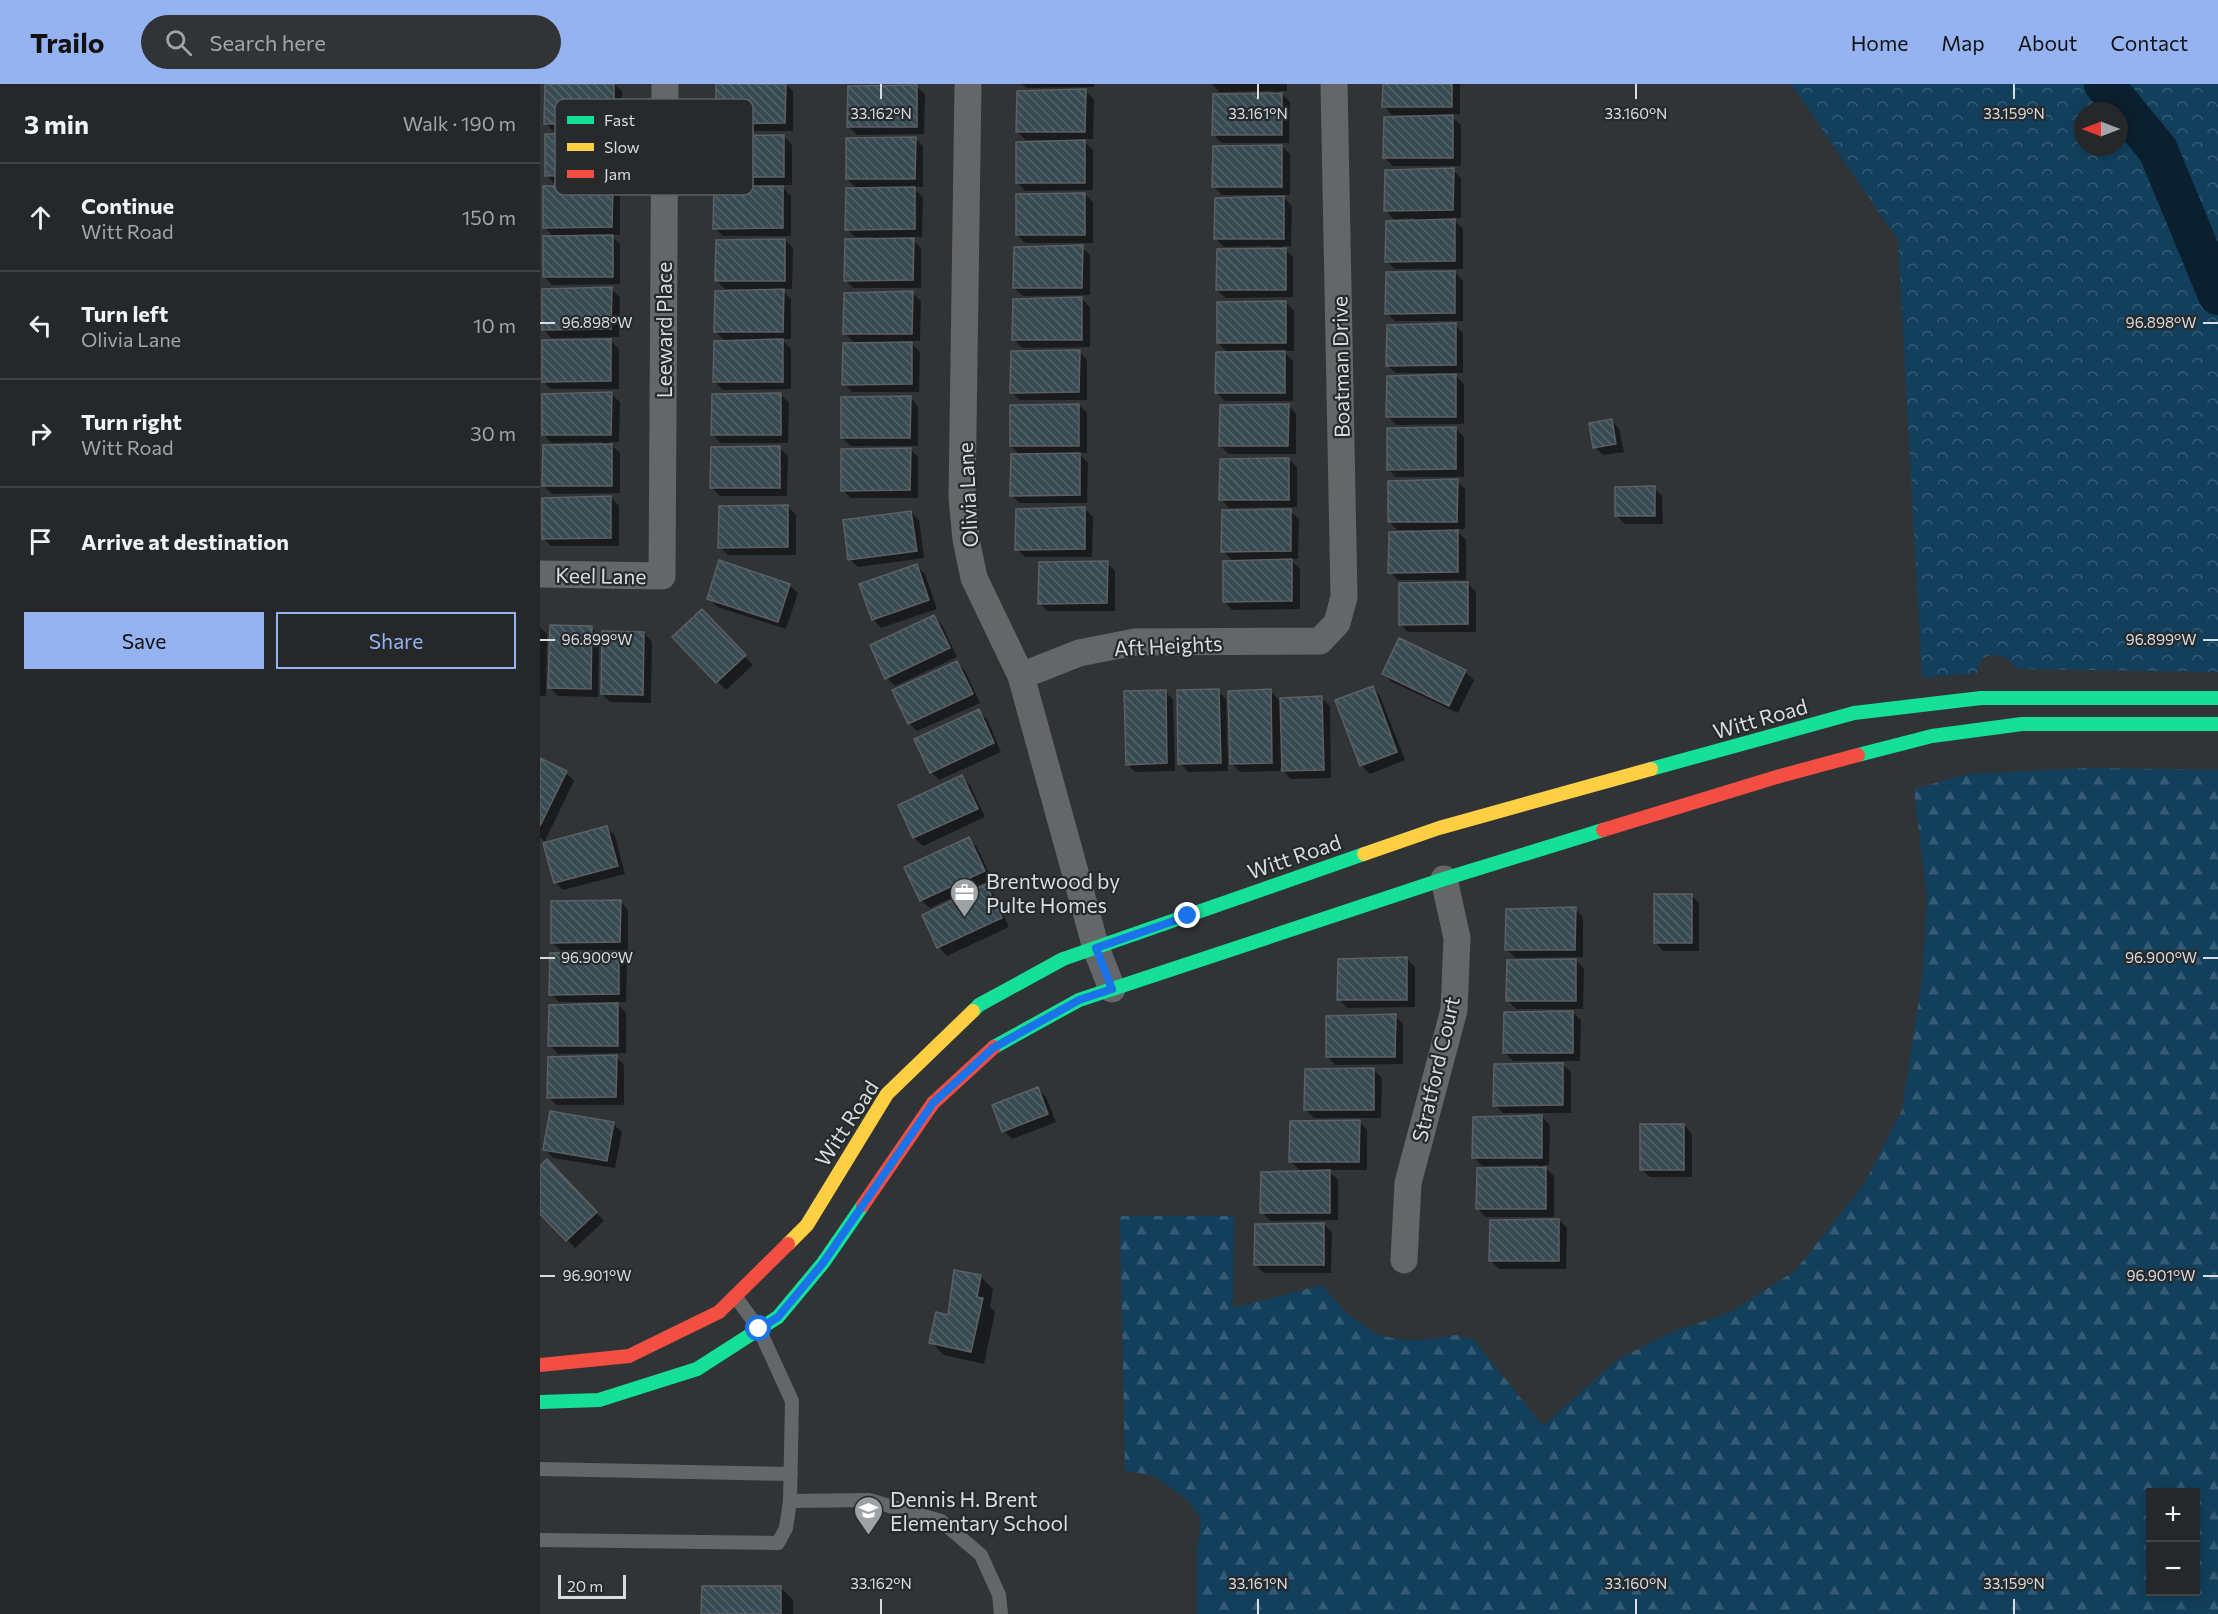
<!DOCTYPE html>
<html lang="en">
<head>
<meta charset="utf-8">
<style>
	body { margin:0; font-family:Commissioner,sans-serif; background:#313334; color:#f1f3f6 }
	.controls { position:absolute; right:18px; bottom:18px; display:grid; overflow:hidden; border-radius:0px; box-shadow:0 3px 15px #0003 }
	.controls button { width:54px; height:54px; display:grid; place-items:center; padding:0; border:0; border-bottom:2px solid #424445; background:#252728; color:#f1f3f6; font:30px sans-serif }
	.compass { position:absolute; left:1534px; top:18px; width:54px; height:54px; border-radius:50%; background:#252728; box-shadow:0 3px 15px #0003; rotate:270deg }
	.scale { position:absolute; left:18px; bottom:15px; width:68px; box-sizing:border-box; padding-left:6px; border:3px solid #dadddf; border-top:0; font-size:16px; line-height:21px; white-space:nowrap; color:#dadddf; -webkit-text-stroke:4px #262a2d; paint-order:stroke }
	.stop { position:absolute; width:18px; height:18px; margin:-14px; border:4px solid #1a73e8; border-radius:50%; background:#fff }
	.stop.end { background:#1a73e8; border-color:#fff; box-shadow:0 2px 6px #0008 }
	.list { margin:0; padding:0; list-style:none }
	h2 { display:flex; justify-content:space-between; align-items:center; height:78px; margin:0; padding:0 24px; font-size:26px }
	h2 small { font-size:20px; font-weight:400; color:#a3a5a8 }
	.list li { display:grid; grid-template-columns:39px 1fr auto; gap:18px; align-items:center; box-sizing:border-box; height:108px; padding:0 24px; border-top:2px solid #424445 }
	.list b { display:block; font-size:22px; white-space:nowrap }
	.list p { margin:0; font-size:20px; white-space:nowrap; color:#a3a5a8 }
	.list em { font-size:20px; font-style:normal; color:#a3a5a8 }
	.actions { display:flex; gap:12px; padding:18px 24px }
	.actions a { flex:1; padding:14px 0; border:2px solid #95b2f1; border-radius:0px; text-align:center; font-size:21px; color:#95b2f1 }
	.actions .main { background:#95b2f1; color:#111 }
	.icon { flex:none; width:33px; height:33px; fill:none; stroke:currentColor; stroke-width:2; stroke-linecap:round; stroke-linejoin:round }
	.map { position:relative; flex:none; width:1678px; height:1530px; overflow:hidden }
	header { display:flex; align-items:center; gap:36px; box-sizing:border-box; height:84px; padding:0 30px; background:#95b2f1; color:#111 }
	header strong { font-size:28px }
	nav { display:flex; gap:33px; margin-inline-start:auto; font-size:21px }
	.search { width:420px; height:54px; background:#313334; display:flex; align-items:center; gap:15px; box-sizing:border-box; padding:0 21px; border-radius:33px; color:#a3a5a8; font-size:22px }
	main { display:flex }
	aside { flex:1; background:#252728 }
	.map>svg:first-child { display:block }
	.forest { fill:url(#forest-firs); fill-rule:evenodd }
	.park { fill:url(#park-crowns); fill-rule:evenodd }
	.shadow { fill:#0007 }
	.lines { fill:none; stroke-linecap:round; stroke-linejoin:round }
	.river { stroke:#0b1f2e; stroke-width:40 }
	.building { fill:url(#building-back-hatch); stroke:#5e5f61; stroke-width:1.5 }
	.lane { stroke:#656667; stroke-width:14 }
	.street { stroke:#656667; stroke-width:27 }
	.fast { stroke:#16e098; stroke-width:14 }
	.slow { stroke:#ffcf43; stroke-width:14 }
	.jam { stroke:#f24e42; stroke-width:14 }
	.route { stroke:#1a73e8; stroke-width:8 }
	.ticks { fill:none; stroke:#dadddf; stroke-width:2 }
	.labels { text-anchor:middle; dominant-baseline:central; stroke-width:4.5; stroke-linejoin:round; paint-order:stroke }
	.street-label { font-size:21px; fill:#dadddf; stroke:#262a2d }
	.poi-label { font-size:21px; fill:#dadddf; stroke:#262a2d; text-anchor:start }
	.key { fill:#262a2d; stroke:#5c6062; stroke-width:1.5 }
	.key-label { font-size:16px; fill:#dadddf }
	.ticks-label { font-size:15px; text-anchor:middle; fill:#dadddf; stroke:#262a2d; stroke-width:4.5; stroke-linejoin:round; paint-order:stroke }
</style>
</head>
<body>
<header>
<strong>Trailo</strong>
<div class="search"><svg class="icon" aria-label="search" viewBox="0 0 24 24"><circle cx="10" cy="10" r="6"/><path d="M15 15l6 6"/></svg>Search here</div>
<nav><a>Home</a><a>Map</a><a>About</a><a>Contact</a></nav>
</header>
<main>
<aside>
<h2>3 min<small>Walk · 190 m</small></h2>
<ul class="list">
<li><svg class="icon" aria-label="ahead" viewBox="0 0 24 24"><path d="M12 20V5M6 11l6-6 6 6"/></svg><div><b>Continue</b><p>Witt Road</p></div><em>150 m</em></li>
<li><svg class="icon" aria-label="left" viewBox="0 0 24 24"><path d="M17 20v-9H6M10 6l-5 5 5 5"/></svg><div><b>Turn left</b><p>Olivia Lane</p></div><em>10 m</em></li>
<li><svg class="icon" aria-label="right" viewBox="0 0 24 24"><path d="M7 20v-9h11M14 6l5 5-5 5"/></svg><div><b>Turn right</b><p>Witt Road</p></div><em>30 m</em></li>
<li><svg class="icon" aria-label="arrive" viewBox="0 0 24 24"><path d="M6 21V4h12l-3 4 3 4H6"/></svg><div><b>Arrive at destination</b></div></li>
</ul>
<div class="actions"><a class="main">Save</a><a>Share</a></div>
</aside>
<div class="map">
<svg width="1678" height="1530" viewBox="0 0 1678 1530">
	<defs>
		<pattern id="forest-firs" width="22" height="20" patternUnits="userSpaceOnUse" patternTransform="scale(1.5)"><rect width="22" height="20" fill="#12405c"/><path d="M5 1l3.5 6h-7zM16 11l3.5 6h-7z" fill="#345b73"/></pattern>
		<pattern id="park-crowns" width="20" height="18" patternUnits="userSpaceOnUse" patternTransform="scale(1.5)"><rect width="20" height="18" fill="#12405c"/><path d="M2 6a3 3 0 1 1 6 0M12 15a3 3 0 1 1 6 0" fill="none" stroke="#345b73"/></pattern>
		<pattern id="building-back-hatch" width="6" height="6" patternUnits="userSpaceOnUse" patternTransform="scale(1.5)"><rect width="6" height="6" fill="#384a52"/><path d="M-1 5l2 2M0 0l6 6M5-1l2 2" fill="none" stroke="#54646a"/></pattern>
	</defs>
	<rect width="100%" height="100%" fill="#313436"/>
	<path class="forest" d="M1549 684 1678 686V1530H657V1467L661 1435 648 1416 612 1391 585 1387 580 1132H694L693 1224 782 1201 805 1228 836 1250 861 1256H885L916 1251 934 1256 1003 1342 1077 1276 1132 1248 1189 1229 1255 1187 1324 1100 1362 1026 1382 896 1387 813 1374 705 1428 690ZM1610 1408H1656V1508H1610Z"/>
	<path class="park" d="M1251 0H1678V588L1478 585C1467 572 1457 566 1441 575L1437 589 1382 594 1358 156ZM1543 27H1579V63H1543Z"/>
	<path class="shadow" d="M6 0H74L82 7V48H14L6 40Z
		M178 0H246L253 7V47H185L177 39Z
		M482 0H554V3L486 4Z
		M672 0H747V7H739L750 18 749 59H682L674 51 733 10V7L679 8Z
		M844 0H920V30L910 31 921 41V82H853L845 74 887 33V31H852L844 22Z
		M376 2 385 10 384 50 317 51 309 43Z
		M545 7 554 15 553 55H542L553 66V106L485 107 477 98 527 58V56H486L477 48Z
		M74 51 82 59V99H14L6 91Z
		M244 52 252 61V101H240L251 112V152H183L175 144 234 104V101H184L176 93Z
		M375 54 383 62V103H372L383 113 382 153H371L381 164V204H314L305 196 333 153H315L307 145 318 106 307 95Z
		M742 62 750 70V111H682L674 103Z
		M913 86 921 94V134H912L923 145V185H855L847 177 875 134 854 135 845 126Z
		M72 102 80 110V151H71L80 160V200L12 201 4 192 14 153 4 143Z
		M545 110 553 118V159H485L477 151Z
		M744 114 752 122 751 162H742L753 173V213L686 214 677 206 731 165V162L684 163 675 154Z
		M245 156 253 164 252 205H241L251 215V255H241L251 265V305L183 306 175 298 186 258 175 247 204 205H185L177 197Z
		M542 163 550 171V211L483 212 474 204Z
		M915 188 923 197V237H855L847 229Z
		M71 205 80 213 79 253 11 254 3 245Z
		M372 209 381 217 380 257H369L380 268 379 308H312L304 300 333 258H313L305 249Z
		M542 215 550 223V263L482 264 474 255Z
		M746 218 754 227V267H743L753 277V317H685L677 309 688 269 678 259Z
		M915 241 923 249V289H913L924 300V340L856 341 848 332 907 292V289H856L847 281Z
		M71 257 79 265V305H11L3 297Z
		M539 267 547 276V316H480L471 308Z
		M71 310 80 318 79 358H69L80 369V409L12 410 4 402 63 361V358L11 359 3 350Z
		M240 310 249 319 248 359H181L173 351Z
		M370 313 378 322V362H311L302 354Z
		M539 321 547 329V369H538L548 379 547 419H480L471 411 481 372 471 362Z
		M748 321 756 330V370H689L680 362Z
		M1071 336 1079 345 1084 368 1063 371 1055 363Z
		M916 345 924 353V393H856L848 385Z
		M239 363 248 372 247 412H180L172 404Z
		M370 365 378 373V414H311L302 406Z
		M749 375 757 383V423L689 424 681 415Z
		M917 397 925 405V445H915L926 456V496H858L850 488 874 446H857L849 437Z
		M1114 404 1122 412 1123 440H1085L1077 432Z
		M71 413 79 422V462H11L3 454Z
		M248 422 256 431V471H188L180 463Z
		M545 425 553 433 552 473H485L477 465Z
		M750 427 759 435 758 475H750L760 485V525L692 526 684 517 694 478 683 467Z
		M371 428 379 436 384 474 318 483 309 475Z
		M567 479 575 487V527H508L499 519Z
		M377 482 385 490 397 525 341 544 333 535Z
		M928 500 936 508V548H868L860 540Z
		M249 501 258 509 246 545 177 523 168 514Z
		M162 527 213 581 186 606 134 553Z
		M394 533 402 541 417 573 355 602 347 594Z
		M0 543 7 550 6 612H0Z
		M51 543 59 552 58 613 18 612 10 604Z
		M104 549 112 558 111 619 70 618 62 610Z
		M859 556 925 588 934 596 918 629 852 598 843 590Z
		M417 578 425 587 440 619 377 647 369 639Z
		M832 603 840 612 865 676 830 690 821 681 797 616Z
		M625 607 633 616 635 687 595 688 587 680Z
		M678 607 686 615 688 687 648 688 640 679Z
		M730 607 741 618 781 614 790 622 791 694 751 695 740 684V687L700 688 692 680Z
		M438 627 447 635 461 668 399 696 391 688Z
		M0 676 26 689 34 697 5 757 0 754Z
		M422 693 430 701 445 733 383 762 374 754 360 722Z
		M67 744 75 752 85 790 23 806 15 798Z
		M428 755 437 763 452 795 390 824 381 816Z
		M446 802 454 811 469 843 407 872 399 863 384 831Z
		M1151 811 1159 819V867H1123L1115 858Z
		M80 817 88 826V866H20L12 858Z
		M1035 825 1043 833V873L975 874 967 865Z
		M78 869 87 878 86 918H19L11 910Z
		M867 875 875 883V923L807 924 799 915Z
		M1036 876 1044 885 1043 925H976L968 917Z
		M78 921 86 929V969L18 970 10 961Z
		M1032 928 1041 936 1040 977H973L965 969Z
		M855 932 863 940V980L795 981 787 972Z
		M76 973 84 981V1021H17L8 1013Z
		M1022 980 1031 988V1029H963L955 1021Z
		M833 985 842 994 841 1034H774L766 1026Z
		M498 1005 506 1013 516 1038 472 1055 464 1047Z
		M1002 1033 1010 1041 1009 1081H1003L1014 1092V1133H946L938 1125 998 1084V1081L942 1082 934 1073Z
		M819 1037 827 1046V1086H788L798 1096V1136L730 1137 722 1128 762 1088 751 1078Z
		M73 1040 82 1048 75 1084 13 1074 5 1065Z
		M1144 1041 1152 1050V1093H1110L1101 1085Z
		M7 1077 64 1137 35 1164 0 1128V1084Z
		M1019 1136 1027 1144 1026 1185H959L951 1177Z
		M784 1140 792 1149 791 1189H724L716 1181Z
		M441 1193 453 1205 450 1223 455 1228 444 1280 404 1271 391 1258Z
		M240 1503 253 1516V1530H163Z"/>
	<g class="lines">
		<path class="river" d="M1564 0 1618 66 1678 211"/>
	</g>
	<path class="building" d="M5 0H74V40H4Z
		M176 0H246L245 39 176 40Z
		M843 0H912V23H842Z
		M377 1V43H307L308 2Z
		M546 5 545 48H476L477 7Z
		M742 9V51H672L673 10Z
		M913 31V74H843L844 33Z
		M74 49V91L5 92V50Z
		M244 51V93H175V52Z
		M376 53 375 95H306V54Z
		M545 56V99H476V58Z
		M742 61V103H672L673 62Z
		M914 84 913 126 844 127 845 86Z
		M73 101 72 143 3 144V102Z
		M243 102V144L173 145 174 103Z
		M375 103V145L305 146 306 104Z
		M545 109V151H476V110Z
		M744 112V155H674L675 114Z
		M915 135V177L845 178 846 137Z
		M73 151V193H3V152Z
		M374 154 373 196 304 197 305 155Z
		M245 155V197H175L176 156Z
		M543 161 542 204H473L474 163Z
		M746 164V206H676L677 165Z
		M915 187V229L845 230 846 188Z
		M72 203 71 245 2 246V205Z
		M244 205 243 248H174L175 207Z
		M373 207 372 250H303L304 209Z
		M542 213V256H472L473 215Z
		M746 217V259H677V218Z
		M916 239V281L846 282 847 241Z
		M71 255V297L2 298V256Z
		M243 255V298H173L174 257Z
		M372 258V300L302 301 303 259Z
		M540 266 539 308 470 309 471 267Z
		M745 267V309H675L676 268Z
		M916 290V333H846L847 292Z
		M72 308 71 351H2V310Z
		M241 309V351H171L172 310Z
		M371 312 370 354H301V313Z
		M539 320V362H470V321Z
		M749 320 748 362H679L680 321Z
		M1072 335 1076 360 1053 364 1049 339Z
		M916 343V385L847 386V344Z
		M72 360V402H2L3 361Z
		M240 362V404H170L171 363Z
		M371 364 370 406 301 407V365Z
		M540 369V411L470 412 471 370Z
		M749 374V416H679L680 375Z
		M918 395 917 438H848V397Z
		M1115 402V432H1075V403Z
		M71 412V454L2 455V414Z
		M248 421V463L178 464 179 422Z
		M545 423V465L475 466 476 425Z
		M751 425V467L681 468 682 426Z
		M371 427 377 467 308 476 303 436Z
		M918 446V488L848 489 849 448Z
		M752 475V517L683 518V477Z
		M179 476 250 500 238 538 167 515Z
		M568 477 567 519 498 520 499 478Z
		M377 480 389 516 332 536 319 500Z
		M928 498V540L859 541V499Z
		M162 525 206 571 176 599 132 553Z
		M394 531 410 564 345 595 330 561Z
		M10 541 52 542 51 605 8 604Z
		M62 547 104 548 103 611 61 610Z
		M859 554 926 586 909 622 842 590Z
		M417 577 433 610 368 640 352 606Z
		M833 602 857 668 820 682 795 616Z
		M679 605 681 679 638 680 637 606Z
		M731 605 732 679 690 680 688 607Z
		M626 606 627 679 586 681 584 607Z
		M782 612 784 686 742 687 740 614Z
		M439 625 454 659 390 689 374 655Z
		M0 674 27 687 0 742Z
		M422 691 438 725 373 754 358 721Z
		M67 742 78 782 14 799 3 759Z
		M429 753 445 787 380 817 364 783Z
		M446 800 462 834 397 864 382 831Z
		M1114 810H1152V859H1114Z
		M81 816 80 858 11 859V817Z
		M1036 823 1035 866H965L966 825Z
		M79 868V910L9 911 10 869Z
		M867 873V916H797L798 875Z
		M1036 875V917H966L967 876Z
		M78 919V962H8L9 921Z
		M1033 927V969H963L964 928Z
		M856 930 855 973H786V932Z
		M77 971 76 1013 7 1014 8 973Z
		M1023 979V1021L953 1022 954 980Z
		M834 984V1026H764L765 985Z
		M498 1003 508 1030 462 1048 452 1021Z
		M10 1027 74 1038 67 1077 3 1066Z
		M1002 1031V1074H932L933 1033Z
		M820 1036 819 1078H749L750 1037Z
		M1100 1040H1144V1086H1100Z
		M7 1075 57 1128 26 1157 0 1130V1082Z
		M1006 1083V1125H936L937 1084Z
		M790 1086V1129H720L721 1088Z
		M1019 1135V1177H949L950 1136Z
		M784 1139V1181H714L715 1140Z
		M414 1186 441 1191 437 1213 443 1214 431 1268 389 1259 396 1228 408 1231Z
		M162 1502H241V1530H161Z"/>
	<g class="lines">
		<path class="lane" d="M0 1385 251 1390
			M250 1417 329 1416 401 1437 441 1471 459 1511 461 1530
			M0 1456 238 1459 246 1444 250 1417 252 1317 219 1245 195 1212"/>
		<path class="street" d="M428 0 422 414 426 455 434 494 481 592 556 864 572 905
			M0 490 122 492 125 0
			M481 592 539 569 595 558 780 557 797 539 804 513 794 0
			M864 1176 868 1099 914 926 917 854 904 795"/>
		<path class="fast" d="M1318 671 1392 652 1482 640H1678
			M1111 685 1314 629 1441 614H1678
			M433 927 439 921 523 875 824 770
			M454 963 539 916 904 795 1063 746
			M0 1318 59 1316 157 1285 238 1233 283 1179 323 1121"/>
		<path class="slow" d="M824 770 899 744 1111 685
			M248 1160 267 1141 347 1010 433 927"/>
		<path class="jam" d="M1063 746 1240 692 1318 671
			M323 1121 393 1019 454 963
			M0 1281 89 1272 179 1228 248 1160"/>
	</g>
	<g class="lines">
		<path class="route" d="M219 1245 238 1233 283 1179 393 1019 453 964 539 916 572 905 556 864 648 832"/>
	</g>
	<path class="ticks" d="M341 0V15M718 0V15M1096 0V15M1474 0V15M0 239H15M1663 239H1678M0 556H15M1663 556H1678M0 874H15M1663 874H1678M0 1192H15M1663 1192H1678M341 1515V1530M718 1515V1530M1096 1515V1530M1474 1515V1530"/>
	<defs>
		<symbol id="office-pin" viewBox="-11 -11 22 30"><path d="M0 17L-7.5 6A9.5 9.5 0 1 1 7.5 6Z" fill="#9fa2a4" stroke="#262a2d"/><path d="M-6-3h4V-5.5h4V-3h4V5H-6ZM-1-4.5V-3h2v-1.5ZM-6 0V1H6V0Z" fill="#fff"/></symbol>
		<symbol id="school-pin" viewBox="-11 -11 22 30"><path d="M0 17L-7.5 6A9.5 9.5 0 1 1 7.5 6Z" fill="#9fa2a4" stroke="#262a2d"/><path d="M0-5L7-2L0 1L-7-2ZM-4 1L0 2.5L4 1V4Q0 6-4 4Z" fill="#fff"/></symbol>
	</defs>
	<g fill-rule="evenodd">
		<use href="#office-pin" x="408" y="792" width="33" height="45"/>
		<use href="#school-pin" x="312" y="1410" width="33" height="45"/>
	</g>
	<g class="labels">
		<g class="street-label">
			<text transform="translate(123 246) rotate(-90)">Leeward Place</text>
			<text transform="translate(800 283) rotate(-91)">Boatman Drive</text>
			<text transform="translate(427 411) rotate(-93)">Olivia Lane</text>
			<text transform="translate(61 491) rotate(1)">Keel Lane</text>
			<text transform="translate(628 561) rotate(-3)">Aft Heights</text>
			<text transform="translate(1220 634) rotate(-16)">Witt Road</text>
			<text transform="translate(754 772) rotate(-19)">Witt Road</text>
			<text transform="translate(895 985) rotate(-77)">Stratford Court</text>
			<text transform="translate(306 1039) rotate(-57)">Witt Road</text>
		</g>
		<g class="poi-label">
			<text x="446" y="796">Brentwood by<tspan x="446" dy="24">Pulte Homes</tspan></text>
			<text x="350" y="1414">Dennis H. Brent<tspan x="350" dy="24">Elementary School</tspan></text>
		</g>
	</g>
	<rect x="15" y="15" width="198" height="96" rx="9" class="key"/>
	<rect x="27" y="32" width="27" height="8" fill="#16e098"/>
	<rect x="27" y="59" width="27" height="8" fill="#ffcf43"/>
	<rect x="27" y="86" width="27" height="8" fill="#f24e42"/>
	<g class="key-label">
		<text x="64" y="42">Fast</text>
		<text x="64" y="69">Slow</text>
		<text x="64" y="96">Jam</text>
	</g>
	<g class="ticks-label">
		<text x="341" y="35">33.162°N</text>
		<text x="718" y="35">33.161°N</text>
		<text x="1096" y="35">33.160°N</text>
		<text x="1474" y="35">33.159°N</text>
		<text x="1621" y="244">96.898°W</text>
		<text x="57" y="244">96.898°W</text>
		<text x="1621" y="561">96.899°W</text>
		<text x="57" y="561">96.899°W</text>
		<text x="1621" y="879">96.900°W</text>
		<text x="57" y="879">96.900°W</text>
		<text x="1621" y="1197">96.901°W</text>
		<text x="57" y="1197">96.901°W</text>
		<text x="341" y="1505">33.162°N</text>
		<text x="718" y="1505">33.161°N</text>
		<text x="1096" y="1505">33.160°N</text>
		<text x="1474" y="1505">33.159°N</text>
	</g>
</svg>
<div class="controls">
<button>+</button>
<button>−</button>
</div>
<svg class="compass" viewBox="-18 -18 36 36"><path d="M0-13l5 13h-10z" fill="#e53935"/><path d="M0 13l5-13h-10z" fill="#a3a5a8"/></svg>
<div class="scale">20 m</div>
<div class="stop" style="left:219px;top:1245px"></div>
<div class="stop end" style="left:648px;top:832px"></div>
</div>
</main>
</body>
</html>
